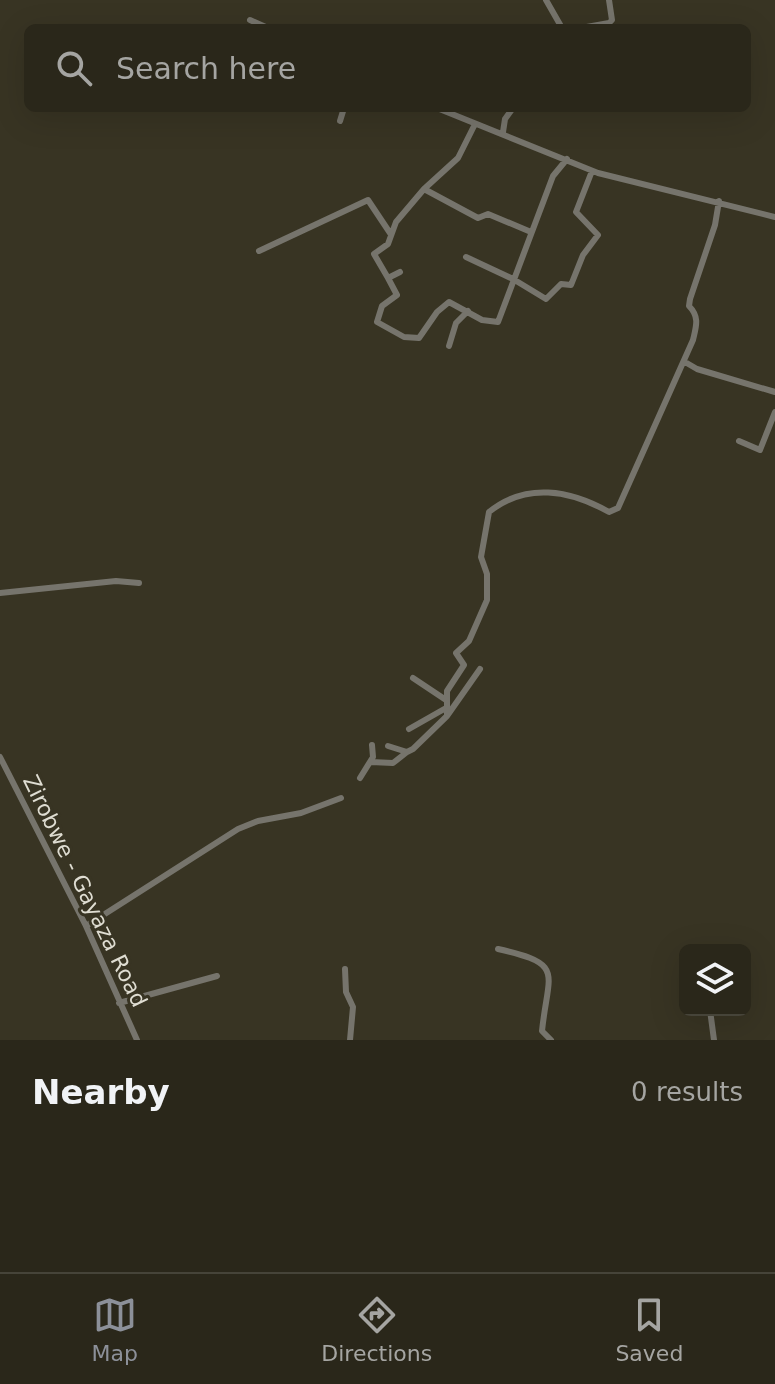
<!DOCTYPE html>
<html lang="en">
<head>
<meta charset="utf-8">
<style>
	body { margin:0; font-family:"DejaVu Sans",sans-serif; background:#322f23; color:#f1f3f6 }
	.controls { position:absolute; right:24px; bottom:24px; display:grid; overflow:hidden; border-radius:12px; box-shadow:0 8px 32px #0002 }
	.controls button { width:72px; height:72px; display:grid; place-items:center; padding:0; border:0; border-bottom:2px solid #464439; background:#2a271a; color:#f1f3f6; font:40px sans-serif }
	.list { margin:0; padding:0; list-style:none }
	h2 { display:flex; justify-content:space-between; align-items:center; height:104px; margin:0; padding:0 32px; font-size:34px }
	h2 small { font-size:26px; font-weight:400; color:#a5a5a2 }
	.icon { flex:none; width:44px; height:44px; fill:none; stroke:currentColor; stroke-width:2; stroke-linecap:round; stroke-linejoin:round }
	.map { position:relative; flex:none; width:775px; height:1040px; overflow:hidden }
	.search { position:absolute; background:#2a271a; box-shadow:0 8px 32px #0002; left:24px; right:24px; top:24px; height:88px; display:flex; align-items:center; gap:20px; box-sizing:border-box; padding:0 28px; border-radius:12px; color:#a5a5a2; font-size:30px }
	.sheet { height:232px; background:#2a271a }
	nav { display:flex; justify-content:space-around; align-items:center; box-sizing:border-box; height:112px; border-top:2px solid #464439; background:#2a271a; font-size:22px; color:#a5a5a2 }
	nav a { display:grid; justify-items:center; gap:4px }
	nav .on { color:#8c9099 }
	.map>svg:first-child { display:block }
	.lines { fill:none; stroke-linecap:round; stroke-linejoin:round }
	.minor { stroke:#76746c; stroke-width:6 }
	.labels { text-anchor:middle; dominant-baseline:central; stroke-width:6; stroke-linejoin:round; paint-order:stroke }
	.street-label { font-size:22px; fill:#dfddd2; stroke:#383423 }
</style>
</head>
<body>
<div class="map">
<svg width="775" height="1040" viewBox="0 0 775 1040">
	<rect width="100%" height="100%" fill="#383423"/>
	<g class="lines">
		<path class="minor" d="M546 0 562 28
			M250 20 268 28
			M581 28 609 23 612 20 609 0
			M437 108 598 173 775 217
			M340 121 344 108
			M503 132 505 119 513 108
			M424 189 478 218 488 214 531 232
			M259 251 368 200 390 233
			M466 257 513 279 546 299 561 284 571 285 583 255 598 235 576 212 592 171
			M400 272 388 278 374 254 388 244 396 222 424 189 458 158 474 126
			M388 278 397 295 382 306 377 322 404 337 419 338 437 312 449 302 482 320 498 322 553 176 567 159
			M449 346 456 323 468 311
			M685 362 697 369 775 392
			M739 441 760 450 775 412
			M0 593 116 581 139 583
			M480 669 447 716V691L464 665 456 653 469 641 487 600V574L481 557 489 512C526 482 570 490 609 512L618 508 693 340C696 327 700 317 689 306L690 299 715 225 719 201
			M413 678 446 700
			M409 729 446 708
			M388 746 407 752 413 749 447 716
			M0 757 86 926 137 1040
			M371 762 393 763 407 752
			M360 778 373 757 372 745
			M86 926 238 829 258 821 301 813 341 798
			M498 949C566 964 548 972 542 1031L551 1040
			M345 969 346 992 353 1007 350 1040
			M119 1003 217 976
			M710 1010 714 1040"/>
	</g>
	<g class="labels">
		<g class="street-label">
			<text transform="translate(85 891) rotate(64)">Zirobwe - Gayaza Road</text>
		</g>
	</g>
</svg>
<div class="controls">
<button><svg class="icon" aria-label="layers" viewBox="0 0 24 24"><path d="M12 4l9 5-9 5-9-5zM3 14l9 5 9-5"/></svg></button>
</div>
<div class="search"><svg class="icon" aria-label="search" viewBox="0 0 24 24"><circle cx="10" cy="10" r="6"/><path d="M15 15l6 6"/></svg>Search here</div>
</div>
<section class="sheet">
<h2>Nearby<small>0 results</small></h2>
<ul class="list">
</ul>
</section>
<nav>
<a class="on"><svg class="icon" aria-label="map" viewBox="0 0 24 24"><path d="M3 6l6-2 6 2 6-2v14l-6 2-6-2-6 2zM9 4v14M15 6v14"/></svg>Map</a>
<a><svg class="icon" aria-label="directions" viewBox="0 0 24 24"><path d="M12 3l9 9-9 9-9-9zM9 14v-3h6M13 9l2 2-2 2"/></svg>Directions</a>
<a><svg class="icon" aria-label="saved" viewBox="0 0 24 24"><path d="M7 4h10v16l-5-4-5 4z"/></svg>Saved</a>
</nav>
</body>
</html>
